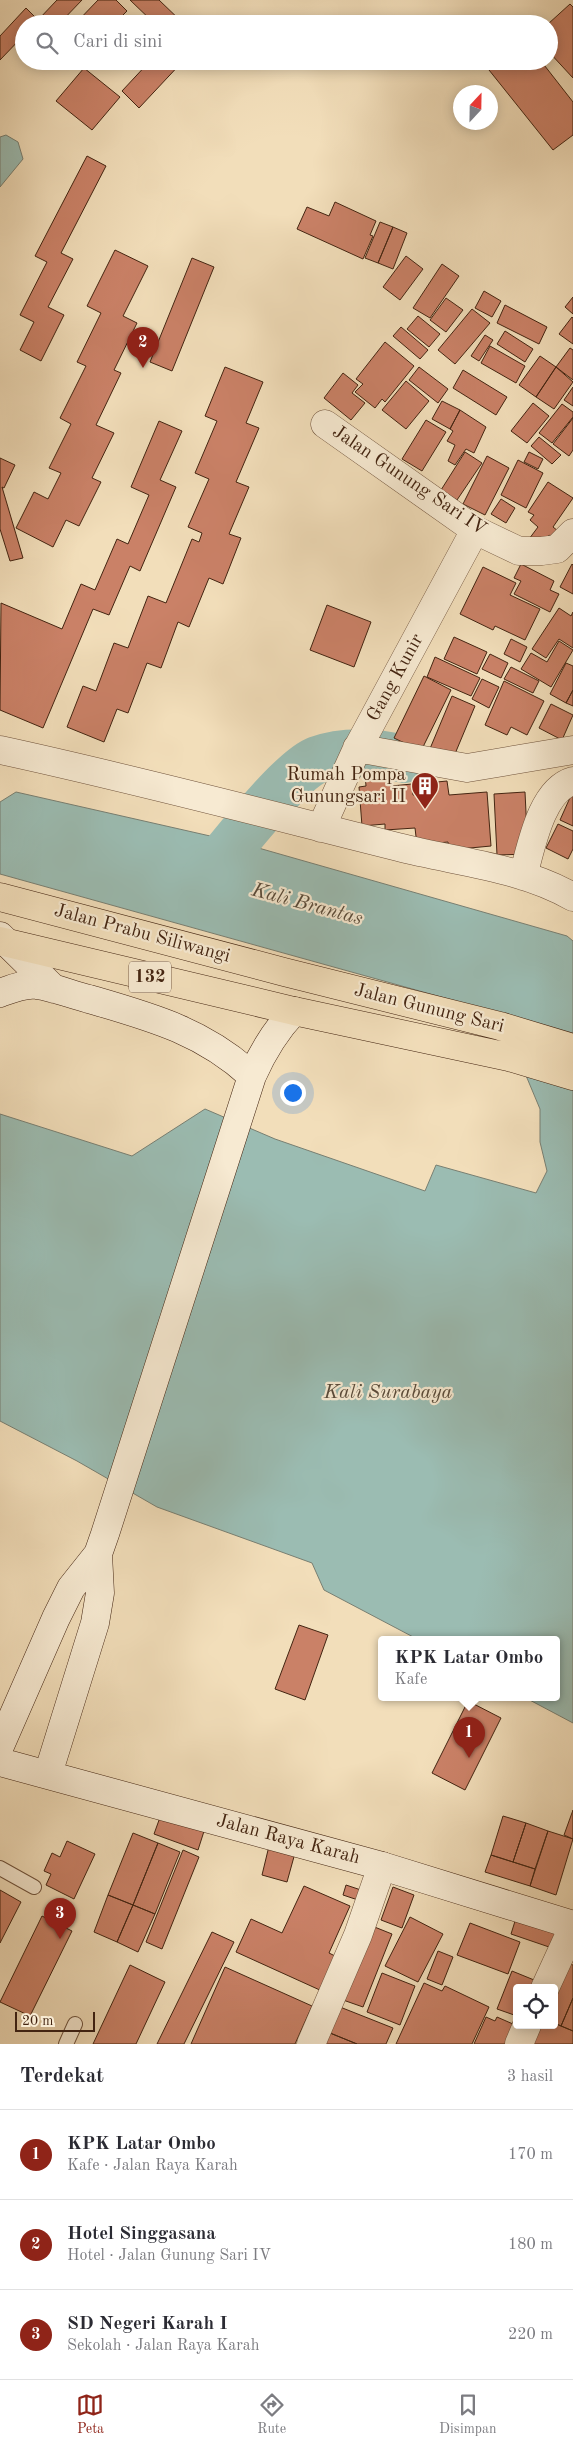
<!DOCTYPE html>
<html lang="id">
<head>
<meta charset="utf-8">
<style>
	body { margin:0; font-family:"Old Standard TT",serif; background:#f7f7f7; color:#2b2b33 }
	.controls { position:absolute; right:15px; bottom:15px; display:grid; overflow:hidden; border-radius:5px; box-shadow:0 2px 12px #0003 }
	.controls button { width:45px; height:45px; display:grid; place-items:center; padding:0; border:0; border-bottom:1px solid #e1e1e2; background:#fff; color:#2b2b33; font:25px sans-serif }
	.compass { position:absolute; left:453px; top:85px; width:45px; height:45px; border-radius:50%; background:#fff; box-shadow:0 2px 12px #0003; rotate:22deg }
	.scale { position:absolute; left:15px; bottom:12px; width:80px; box-sizing:border-box; padding-left:5px; border:2px solid #432411; border-top:0; font-size:14px; line-height:18px; white-space:nowrap; color:#432411; -webkit-text-stroke:4px #f7ead2; paint-order:stroke }
	.you { position:absolute; left:292px; top:1092px; width:18px; height:18px; margin:-12px; border:4px solid #fff; border-radius:50%; background:#1a73e8; box-shadow:0 0 0 8px #1a73e833 }
	.badge { display:grid; place-items:center; width:32px; height:32px; border-radius:50%; background:#8f2418; color:#fff; font-size:16px; font-weight:700 }
	.pin { position:absolute; translate:-50% -41px; filter:drop-shadow(0 1px 2px #0008) }
	.pin::after { content:''; position:absolute; top:26px; width:18px; height:15px; background:inherit; clip-path:polygon(0 0,100% 0,50% 100%) }
	.popup { position:absolute; left:378px; top:1636px; width:182px; height:65px; box-sizing:border-box; display:grid; place-content:center; border-radius:5px; background:#fff; filter:drop-shadow(0 1px 4px #0005); font-size:16px; white-space:nowrap; color:#7c7c81 }
	.popup b { font-size:19px; color:#2b2b33 }
	.popup::after { content:''; position:absolute; left:50%; top:100%; margin-left:-10px; border:10px solid transparent; border-top-color:#fff }
	.list { margin:0; padding:0; list-style:none }
	h2 { display:flex; justify-content:space-between; align-items:center; height:65px; margin:0; padding:0 20px; font-size:21px }
	h2 small { font-size:16px; font-weight:400; color:#7c7c81 }
	.list li { display:grid; grid-template-columns:32px 1fr auto; gap:15px; align-items:center; box-sizing:border-box; height:90px; padding:0 20px; border-top:1px solid #e1e1e2 }
	.list b { display:block; font-size:19px; white-space:nowrap }
	.list p { margin:0; font-size:16px; white-space:nowrap; color:#7c7c81 }
	.list em { font-size:16px; font-style:normal; color:#7c7c81 }
	.icon { flex:none; width:28px; height:28px; fill:none; stroke:currentColor; stroke-width:2; stroke-linecap:round; stroke-linejoin:round }
	.map { position:relative; flex:none; width:573px; height:2044px; overflow:hidden }
	.search { position:absolute; background:#fff; box-shadow:0 2px 12px #0003; left:15px; right:15px; top:15px; height:55px; display:flex; align-items:center; gap:12px; box-sizing:border-box; padding:0 18px; border-radius:28px; color:#7c7c81; font-size:19px }
	.sheet { height:335px; background:#fff }
	nav { display:flex; justify-content:space-around; align-items:center; box-sizing:border-box; height:70px; border-top:1px solid #e1e1e2; background:#fff; font-size:14px; color:#7c7c81 }
	nav a { display:grid; justify-items:center; gap:2px }
	nav .on { color:#8f2418 }
	.map>svg:first-child { display:block }
	.water { fill:#9bbcb2; stroke:#787f72 }
	.lines { fill:none; stroke-linecap:round; stroke-linejoin:round }
	.river { stroke:#9bbcb2; stroke-width:48 }
	.building { fill:#ca8167; stroke:#432411 }
	.lane-casing { stroke:#6f523b; stroke-width:16 }
	.street-casing { stroke:#6f523b; stroke-width:29 }
	.secondary-casing { stroke:#432411; stroke-width:29 }
	.primary-casing { stroke:#432411; stroke-width:29 }
	.lane { stroke:#f7ead2; stroke-width:14 }
	.street { stroke:#f7ead2; stroke-width:28 }
	.secondary { stroke:#f7ead2; stroke-width:28 }
	.primary { stroke:#f2deba; stroke-width:28 }
	.labels { text-anchor:middle; dominant-baseline:central; stroke-width:4.5; stroke-linejoin:round; paint-order:stroke }
	.shield { fill:#f7ead2; stroke:#795f4b; stroke-width:1 }
	.shield-label { font-size:18px; font-weight:bold; fill:#432411 }
	.street-label { font-size:19px; fill:#432411; stroke:#f7ead2 }
	.poi-label { font-size:19px; fill:#432411; stroke:#f7ead2; text-anchor:end }
	.water-label { font-size:20px; font-style:italic; fill:#594a39; stroke:#f7ead2 }
</style>
</head>
<body>
<div class="map">
<svg width="573" height="2044" viewBox="0 0 573 2044">
	<rect width="100%" height="100%" fill="#f2deba"/>
	<filter id="stains"><feTurbulence type="fractalNoise" baseFrequency=".004" numOctaves="4"/><feColorMatrix values="0 0 0 0 .2 0 0 0 0 .09 0 0 0 0 .02 0 0 0 .5 -.17"/></filter>
	<radialGradient id="worn" r=".72"><stop offset=".6" stop-color="#630" stop-opacity="0"/><stop offset="1" stop-color="#630" stop-opacity=".3"/></radialGradient>
	<path class="water" d="M6 135 18 142 23 159 0 187V137Z
		M16 792 241 843 567 936 573 941V1723L524 1697H556V1639H417L324 1590 312 1563 157 1507 77 1461 0 1421V1114L132 1156 205 1109 275 1139 425 1191 436 1165 536 1193 547 1171 540 1142V1109L504 1023 495 1012 0 874V802Z"/>
	<g class="lines">
		<path class="river" d="M204 880C226 854 289 771 317 760 345 750 375 752 404 759"/>
	</g>
	<path class="building" d="M57 0H82L59 24H24V35L0 60V36L26 8 38 20Z
		M98 0H116L127 11 114 24H75Z
		M130 0H159L184 24H155Z
		M570 4 573 7V78L549 52 548 24Z
		M150 61H183L139 108 122 91Z
		M490 61H541L573 102V135L553 150 485 65Z
		M84 68 120 97 92 130 56 101Z
		M87 156 106 166 61 253 73 259 48 307 64 315 41 361 20 350 34 322 20 315 47 262 35 256Z
		M335 202 376 221 370 235 373 236 363 259 297 229 307 207 329 216Z
		M380 222 393 227 378 263 365 258Z
		M393 227 407 233 393 269 378 263Z
		M115 250 148 266 123 316 137 323 114 370 121 373 96 425 114 433 92 478 101 482 79 526 66 520 53 547 16 528 34 492 48 499 61 473 49 468 71 424 60 418 86 366 77 362 101 313 87 306Z
		M406 256 423 269 400 300 383 287Z
		M192 258 214 267 172 371 150 362Z
		M442 264 459 276 430 318 413 308Z
		M484 291 501 301 492 317 475 308Z
		M573 297V314L565 307Z
		M446 298 463 310 446 332 430 320Z
		M505 305 547 327 539 344 497 323Z
		M472 309 490 323 455 364 438 350Z
		M418 316 440 334 429 347 407 329Z
		M572 317 573 318V344L559 334Z
		M401 327 428 350 420 359 393 336Z
		M505 331 533 349 525 362 497 344Z
		M485 335 493 340 479 361 471 356Z
		M385 342 414 366 385 402 382 399 375 408 355 392 363 384 356 379Z
		M490 346 525 366 516 383 481 363Z
		M570 348 573 350V380L556 367Z
		M540 356 556 367 536 397 519 385Z
		M225 367 263 382 246 423 259 428 236 482 249 487 229 534 241 538 223 584 209 578 189 627 178 622 161 668 147 663 128 713 117 709 104 742 67 727 83 686 96 691 114 643 128 648 148 596 166 603 192 539 199 542 202 533 188 527 209 479 195 473 217 421 205 416Z
		M419 367 448 389 438 403 409 380Z
		M556 367 573 382 554 409 536 397Z
		M463 370 507 397 496 415 453 388Z
		M343 373 358 385 352 393 365 403 351 420 324 398Z
		M406 381 429 401 406 429 382 410Z
		M573 387V406L564 400Z
		M442 401 460 410 450 429 432 419Z
		M533 403 549 416 527 443 511 431Z
		M562 404 573 412V417L552 443 539 433Z
		M460 410 486 427 474 453 466 449 455 465 448 461 455 445 447 441 453 431 450 429Z
		M573 418V450L569 456 553 444Z
		M426 420 446 432 422 471 402 459Z
		M159 421 182 431 160 480 176 487 140 571 130 566 109 615 93 609 43 728 0 710 1 603 62 629 81 584 95 590 117 539 128 544 149 495 131 487Z
		M539 437 561 455 552 464 531 446Z
		M465 452 482 463 457 500 441 490Z
		M529 452 543 459 538 469 524 462Z
		M487 456 509 468 485 515 463 504Z
		M0 458 15 465 4 488 2 487 23 558 10 561 0 529Z
		M518 460 543 473 526 508 501 495Z
		M548 482 573 498 553 527 563 535 558 542 549 535 541 547 529 539 538 527 530 520 534 515 528 512Z
		M501 499 515 508 506 523 491 514Z
		M521 564 554 581 550 590 559 594 550 612 514 594 521 581 514 578Z
		M572 564 573 565V594L560 587Z
		M483 567 516 583 510 595 540 609 525 640 495 626 493 630 460 614Z
		M327 605 371 622 354 667 310 650Z
		M559 608 571 616 573 612V648L559 639 546 658 532 649Z
		M454 637 487 652 477 674 444 659Z
		M511 639 527 647 520 662 504 654Z
		M559 641 573 650 551 687 521 669 531 653 547 662Z
		M490 654 508 663 501 678 482 669Z
		M435 657 480 678 471 696 427 677Z
		M566 663 573 666V690L566 703 550 694Z
		M511 667 539 681 533 693 504 679Z
		M424 676 451 690 421 751 394 738Z
		M482 679 499 687 489 708 472 699Z
		M504 681 544 701 527 735 511 727 507 735 485 725Z
		M573 690V706L566 703Z
		M452 696 475 706 452 761 429 751Z
		M551 704 573 715 562 740 539 728Z
		M390 771 391 786 412 784 413 795 428 794 427 783 447 781 449 795 487 792 491 846 449 850 448 842 417 845 415 828 385 830V824L362 826 359 787 366 786 365 774Z
		M573 791V826L560 820Z
		M525 792 528 854 497 855 494 794Z
		M558 824 573 831V849L568 859 546 848Z
		M299 1625 328 1635 305 1700 275 1689Z
		M468 1701 501 1718 465 1790 432 1773Z
		M163 1809 206 1825 198 1850 154 1834Z
		M573 1810V1839L564 1835Z
		M503 1816 526 1823 513 1862 491 1855Z
		M526 1823 548 1831 535 1869 513 1862Z
		M548 1831 573 1839 556 1895 530 1886Z
		M133 1833 158 1843 133 1905 108 1895Z
		M67 1841 95 1854 74 1899 46 1885 51 1874 44 1871 52 1853 60 1857Z
		M158 1843 180 1852 155 1914 133 1905Z
		M269 1846 295 1853 287 1882 262 1875Z
		M183 1850 199 1857 162 1949 146 1942Z
		M491 1855 535 1869 530 1886 485 1872Z
		M346 1885 364 1891 361 1901 343 1895Z
		M304 1886 350 1906 329 1953 337 1957 322 1991 236 1952 251 1919 282 1933Z
		M393 1887 414 1895 402 1928 381 1920Z
		M0 1890 21 1902 0 1943Z
		M108 1895 133 1905 117 1942 94 1932Z
		M133 1905 155 1914 138 1952 117 1942Z
		M42 1916 72 1931 30 2016 0 2002Z
		M410 1917 443 1934 418 1982 385 1966Z
		M516 1918 557 1933 552 1948 511 1934Z
		M470 1923 520 1942 508 1974 457 1955Z
		M372 1926 392 1934 363 2007 343 2000Z
		M212 1932 234 1942 184 2044H157Z
		M438 1951 453 1957 442 1985 427 1979Z
		M565 1962 573 1965V1998L561 2026 554 2023V1988Z
		M130 1965 165 1982 136 2044H93Z
		M225 1967 312 2006 295 2044H191Z
		M512 1971 539 1982 537 1988H517V2016L497 2009Z
		M382 1973 415 1986 400 2025 367 2012Z
		M424 1983 442 1991 445 1986 489 2007 472 2044H396Z
		M573 1998V2031L561 2026Z
		M340 2007 393 2028 386 2044H357L330 2033Z
		M486 2017 495 2021 497 2017 522 2028 515 2044H474Z
		M554 2023 573 2031V2044H529L537 2025H554Z
		M330 2033 357 2044H325Z"/>
	<g class="lines">
		<defs>
			<path id="lane" d="M0 1868 34 1887
				M66 2044 75 2024"/>
			<path id="street" d="M325 424 475 530 519 551H542L557 549 573 533
				M357 748 467 768 573 750
				M0 750C134 779 266 814 398 847 456 862 521 867 573 897
				M321 828 356 751 475 530
				M523 876C531 848 541 790 573 781
				M545 1988 573 1927
				M311 2044 358 1935 382 1866
				M519 2044 527 2025"/>
			<path id="secondary" d="M0 936 54 989
				M0 993C11 989 25 983 37 985 54 987 72 995 89 999 151 1017 203 1031 252 1076
				M0 1746 56 1618 71 1588 98 1554
				M0 1762 382 1866 573 1925
				M48 1774 95 1623 100 1593 98 1554 105 1534 252 1076C263 1051 275 1031 294 1011"/>
			<path id="primary" d="M0 897 284 972 500 1026 573 1048
				M0 941 294 1011 509 1057 573 1076"/>
		</defs>
		<use href="#lane" class="lane-casing"/>
		<use href="#street" class="street-casing"/>
		<use href="#secondary" class="secondary-casing"/>
		<use href="#primary" class="primary-casing"/>
		<use href="#lane" class="lane"/>
		<use href="#street" class="street"/>
		<use href="#secondary" class="secondary"/>
		<use href="#primary" class="primary"/>
	</g>
	<defs>
		<symbol id="building-pin" viewBox="-11 -11 22 30"><path d="M0 17L-7.5 6A9.5 9.5 0 1 1 7.5 6Z" fill="#8f2418" stroke="#f7ead2"/><path d="M-4-6H4V6H1V3H-1V6H-4ZM-2.5-4.3h1.7v1.8h-1.7ZM.8-4.3h1.7v1.8H.8ZM-2.5-1h1.7V.8h-1.7ZM.8-1h1.7V.8H.8Z" fill="#fff"/></symbol>
	</defs>
	<g fill-rule="evenodd">
		<use href="#building-pin" x="409" y="770" width="32" height="43"/>
	</g>
	<g class="labels">
		<rect class="shield" x="129" y="961.5" width="42" height="31" rx="4"/>
		<g class="shield-label">
			<text x="150" y="977">132</text>
		</g>
		<g class="street-label">
			<text transform="translate(409 481) rotate(34)">Jalan Gunung Sari IV</text>
			<text transform="translate(396 678) rotate(-61)">Gang Kunir</text>
			<text transform="translate(142 934) rotate(15)">Jalan Prabu Siliwangi</text>
			<text transform="translate(429 1009) rotate(14)">Jalan Gunung Sari</text>
			<text transform="translate(288 1840) rotate(15)">Jalan Raya Karah</text>
		</g>
		<g class="poi-label">
			<text x="406" y="775">Rumah Pompa<tspan x="406" dy="22">Gunungsari II</tspan></text>
		</g>
		<g class="water-label">
			<text transform="translate(307 905) rotate(15)">Kali Brantas</text>
			<text x="388" y="1393">Kali Surabaya</text>
		</g>
	</g>
	<rect width="100%" height="100%" filter="url(#stains)"/>
	<rect width="100%" height="100%" fill="url(#worn)"/>
</svg>
<div class="controls">
<button><svg class="icon" aria-label="locate" viewBox="0 0 24 24"><circle cx="12" cy="12" r="6"/><path d="M12 2v4M12 18v4M2 12h4M18 12h4"/></svg></button>
</div>
<svg class="compass" viewBox="-18 -18 36 36"><path d="M0-13l5 13h-10z" fill="#e53935"/><path d="M0 13l5-13h-10z" fill="#7c7c81"/></svg>
<div class="scale">20 m</div>
<div class="you"></div>
<div class="pin badge" style="left:469px;top:1758px">1</div>
<div class="popup"><b>KPK Latar Ombo</b>Kafe</div>
<div class="pin badge" style="left:143px;top:368px">2</div>
<div class="pin badge" style="left:60px;top:1939px">3</div>
<div class="search"><svg class="icon" aria-label="search" viewBox="0 0 24 24"><circle cx="10" cy="10" r="6"/><path d="M15 15l6 6"/></svg>Cari di sini</div>
</div>
<section class="sheet">
<h2>Terdekat<small>3 hasil</small></h2>
<ul class="list">
<li><span class="badge">1</span><div><b>KPK Latar Ombo</b><p>Kafe · Jalan Raya Karah</p></div><em>170 m</em></li>
<li><span class="badge">2</span><div><b>Hotel Singgasana</b><p>Hotel · Jalan Gunung Sari IV</p></div><em>180 m</em></li>
<li><span class="badge">3</span><div><b>SD Negeri Karah I</b><p>Sekolah · Jalan Raya Karah</p></div><em>220 m</em></li>
</ul>
</section>
<nav>
<a class="on"><svg class="icon" aria-label="map" viewBox="0 0 24 24"><path d="M3 6l6-2 6 2 6-2v14l-6 2-6-2-6 2zM9 4v14M15 6v14"/></svg>Peta</a>
<a><svg class="icon" aria-label="directions" viewBox="0 0 24 24"><path d="M12 3l9 9-9 9-9-9zM9 14v-3h6M13 9l2 2-2 2"/></svg>Rute</a>
<a><svg class="icon" aria-label="saved" viewBox="0 0 24 24"><path d="M7 4h10v16l-5-4-5 4z"/></svg>Disimpan</a>
</nav>
</body>
</html>
